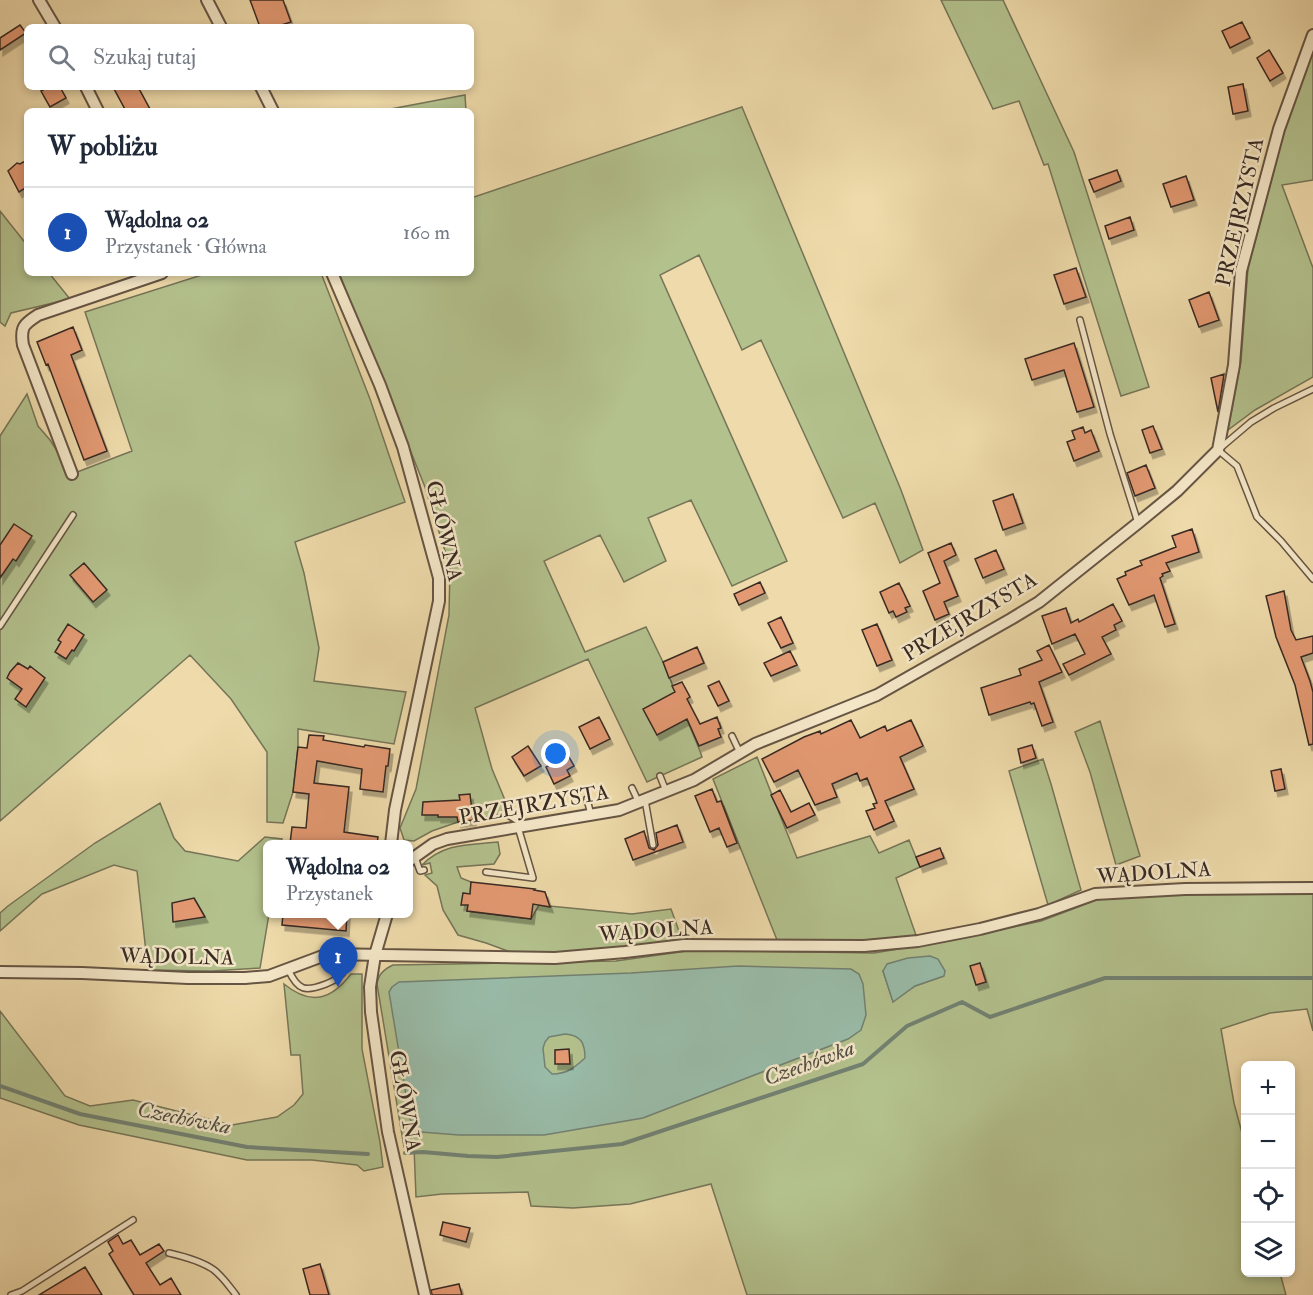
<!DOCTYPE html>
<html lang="pl">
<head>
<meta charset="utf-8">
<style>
	body { margin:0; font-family:"IM FELL Double Pica",serif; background:#f6f6f7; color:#1f2937 }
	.controls { position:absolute; right:18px; bottom:18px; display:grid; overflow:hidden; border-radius:9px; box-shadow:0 3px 9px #0003 }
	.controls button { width:54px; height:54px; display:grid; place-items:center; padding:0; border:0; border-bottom:2px solid #e0e1e3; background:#fff; color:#1f2937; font:30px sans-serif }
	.you { position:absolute; left:556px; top:754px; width:21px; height:21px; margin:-15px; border:4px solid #fff; border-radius:50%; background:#1a73e8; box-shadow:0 0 0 9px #1a73e833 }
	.badge { display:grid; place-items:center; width:39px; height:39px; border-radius:50%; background:#0f766e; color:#fff; font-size:20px; font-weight:700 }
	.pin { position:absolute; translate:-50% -50px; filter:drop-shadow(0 2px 3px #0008) }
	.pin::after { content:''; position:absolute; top:32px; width:21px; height:18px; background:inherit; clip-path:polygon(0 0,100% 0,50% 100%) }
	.popup { position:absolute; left:263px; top:840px; width:150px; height:78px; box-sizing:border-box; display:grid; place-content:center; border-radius:9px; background:#fff; filter:drop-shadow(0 2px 4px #0005); font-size:20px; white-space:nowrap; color:#747a83 }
	.popup b { font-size:22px; color:#1f2937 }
	.popup::after { content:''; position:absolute; left:50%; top:100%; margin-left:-12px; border:12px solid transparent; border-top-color:#fff }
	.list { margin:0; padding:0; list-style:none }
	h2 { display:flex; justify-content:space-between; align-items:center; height:78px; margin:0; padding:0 24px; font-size:26px }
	h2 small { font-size:20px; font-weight:400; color:#747a83 }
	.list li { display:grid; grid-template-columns:39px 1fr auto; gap:18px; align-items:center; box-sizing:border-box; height:90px; padding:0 24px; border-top:2px solid #e0e1e3 }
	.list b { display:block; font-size:22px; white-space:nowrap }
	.list p { margin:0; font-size:20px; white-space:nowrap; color:#747a83 }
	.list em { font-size:20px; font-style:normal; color:#747a83 }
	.icon { flex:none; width:33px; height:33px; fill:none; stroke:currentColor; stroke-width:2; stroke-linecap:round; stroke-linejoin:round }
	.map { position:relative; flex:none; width:1313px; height:1295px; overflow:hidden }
	.search { position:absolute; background:#fff; box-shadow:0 3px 9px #0003; left:24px; top:24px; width:450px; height:66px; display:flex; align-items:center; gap:15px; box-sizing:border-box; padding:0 21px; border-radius:9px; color:#747a83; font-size:22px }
	.panel { position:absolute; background:#fff; box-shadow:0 3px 9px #0003; left:24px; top:108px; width:450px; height:168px; border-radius:9px }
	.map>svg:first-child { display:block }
	.green { fill:#b3c18d; stroke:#767558; stroke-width:1.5; fill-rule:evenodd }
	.water { fill:#99bba8; stroke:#728172; stroke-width:1.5; fill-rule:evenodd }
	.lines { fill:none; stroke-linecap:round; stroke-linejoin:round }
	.stream { stroke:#728172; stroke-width:4 }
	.building { fill:#e39972; stroke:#382922; stroke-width:1.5; filter:url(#shadow) }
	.lane-casing { stroke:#654; stroke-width:8 }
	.street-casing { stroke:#654; stroke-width:14 }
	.lane { stroke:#f4e7c8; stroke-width:5 }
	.street { stroke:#f4e7c8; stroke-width:10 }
	.labels { text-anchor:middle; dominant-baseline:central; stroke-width:5; stroke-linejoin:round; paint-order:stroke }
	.street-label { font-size:21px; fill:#382922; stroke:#f4e7c8 }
	.water-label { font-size:22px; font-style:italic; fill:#504e44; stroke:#f4e7c8 }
</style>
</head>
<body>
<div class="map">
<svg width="1313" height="1295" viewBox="0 0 1313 1295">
	<defs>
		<filter id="shadow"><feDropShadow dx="3" dy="5.5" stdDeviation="0" flood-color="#0004"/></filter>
	</defs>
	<rect width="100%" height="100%" fill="#eedaaa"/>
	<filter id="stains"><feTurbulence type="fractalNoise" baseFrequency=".00333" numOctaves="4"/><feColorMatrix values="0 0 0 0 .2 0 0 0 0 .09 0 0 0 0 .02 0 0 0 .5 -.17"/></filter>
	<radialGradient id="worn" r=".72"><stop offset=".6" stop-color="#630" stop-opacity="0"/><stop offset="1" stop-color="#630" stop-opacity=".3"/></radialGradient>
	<path class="green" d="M941 0H1003L1074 152 1149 387 1121 396 1048 164 1044 165 1019 101 993 109Z
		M1313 52V180L1282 185 1313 268V377L1255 410 1228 430 1241 361 1248 268 1285 129Z
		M465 95 466 111H380Z
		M742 107 901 490 923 550 900 563 875 503 843 518 761 340 742 350 699 255 660 275 787 561 732 586 691 500 648 518 666 561 624 582 600 535 544 561 585 652 646 627 663 662 700 751 702 757 647 782 588 659 475 708 492 769 510 812 473 820 458 822 432 831 414 841 404 840 400 828 416 789 449 615 450 567 425 487 339 273H471V198Z
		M0 211 27 245V273H49L70 299 11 313 5 326 0 322Z
		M208 273H321L370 399 405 502 295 542 304 573 319 648 314 681 406 692 394 744 298 729V747L293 792 283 823 267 822V752L231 699 190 655 0 821V436L27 394 38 426 50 440 72 474 132 451 85 312Z
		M1100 721 1140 856 1116 865 1090 772 1075 732Z
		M757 757 797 858 870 836 879 853 909 840 920 867 896 878 918 941 779 945 713 779Z
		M1043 759 1051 784 1081 890 1048 905 1009 771Z
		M160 803 174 838 185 851 238 861 265 837 282 839 281 844H268V914H269L260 968 212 971 148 970 137 871 114 865 42 894 0 931V913L8 906 95 843Z
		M498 842 500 854 494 864 457 867 461 878 471 882 470 894 463 893 462 904 468 905 467 911 531 919 539 905 632 914 671 909 684 945 524 957 486 943 458 935 443 910 437 886 425 875 432 873 430 863 422 865C444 843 468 845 498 842Z
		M1313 888V1031L1307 1009 1270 1013 1221 1029 1234 1103 1245 1144 1246 1272 1280 1273 1286 1295H747L711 1184 630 1204 573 1208 531 1206 528 1192 442 1194 416 1197 414 1147H404L377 984C378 974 384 969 393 965L616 961 694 950 874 953 958 939 1041 921 1102 898ZM883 971 944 976 915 986 893 1001Z
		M351 974H362V1049L380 1142 383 1167 364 1171 357 1165 312 1160H247L79 1125 0 1098V1011L65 1096 90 1106 133 1100 232 1125 277 1117 294 1105 303 1094 300 1055H291L284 984C311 1006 331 1000 351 974Z"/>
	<path class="water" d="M930 956 938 959 945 971 944 976 915 986 893 1002 883 971 887 964 908 958Z
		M738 966 851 969 859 974 863 984 866 1015 861 1030 848 1039 643 1118 544 1135H459L421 1132 415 1128 410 1119 389 992 392 987 399 982 631 973ZM565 1034C581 1035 585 1043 585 1058 574 1068 567 1074 552 1074L545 1067 543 1048 545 1042 549 1037Z"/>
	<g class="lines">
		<path class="stream" d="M0 1086 80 1114 247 1147 368 1154
			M405 1153 423 1152 468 1156 497 1157 622 1144 863 1064 907 1026 962 1002 990 1017 1105 978H1313"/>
	</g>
	<path class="building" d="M250 0H283L291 22 275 27H260Z
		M1242 22 1250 38 1230 48 1222 31Z
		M20 25 26 33 0 50V38Z
		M1269 50 1283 73 1270 81 1257 58Z
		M1243 84 1248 111 1233 114 1228 87Z
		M41 87H60L66 98 50 107 41 91 43 90Z
		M113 87H138L151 111H126Z
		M27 160V187L19 192 8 171 17 163 20 164Z
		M1117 170 1121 181 1094 192 1089 180Z
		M1186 176 1194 200 1171 207 1163 184Z
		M1130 217 1134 230 1109 239 1105 226Z
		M1076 268 1086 297 1064 304 1054 275Z
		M1209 292 1219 320 1199 327 1189 300Z
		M73 327 82 350 71 355 107 451 84 460 48 364 46 365 37 342Z
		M1074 343 1094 407 1077 412 1064 370 1032 380 1025 359Z
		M1224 374 1223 381 1218 412 1211 378Z
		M1153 426 1162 449 1150 453 1142 430Z
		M1083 427 1085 433 1091 430 1099 451 1074 461 1067 442 1075 439 1072 431Z
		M1146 465 1155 488 1135 496 1127 473Z
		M1013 494 1023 523 1003 530 993 501Z
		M14 524 32 536 16 561 13 559 0 578V545Z
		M1192 529 1199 552 1166 563 1170 571 1162 574 1163 576 1160 578 1175 624 1165 627 1154 595 1129 605 1117 579 1126 575 1125 572 1142 565 1140 561 1176 547 1172 536Z
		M951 543 956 555 944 561 958 596 944 602 949 614 935 620 923 591 940 583 928 553Z
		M996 550 1004 569 983 578 975 559Z
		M84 563 107 590 93 602 70 575Z
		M760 582 765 593 739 605 734 594Z
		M899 583 910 606 905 608 907 612 896 617 893 611 889 613 880 592Z
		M1284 591 1291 630 1296 640 1313 636V653L1301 657 1310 681 1313 692V744L1309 745 1295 685 1276 637 1266 596Z
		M1113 604 1122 621 1114 625 1116 630 1102 637 1111 654 1069 675 1063 664 1085 654 1075 634 1052 644 1042 616 1066 608 1071 623 1078 619 1079 622Z
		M781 617 793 643 781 648 768 623Z
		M68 624 84 635 74 651 72 650 66 659 55 652 61 642 58 640Z
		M877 624 892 660 877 666 862 630Z
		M1049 645 1062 672 1039 682 1053 722 1042 726 1034 703 1031 704 1030 702 989 715 981 688 1021 675 1019 669 1042 660 1037 651Z
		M697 647 704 663 669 678 663 662Z
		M790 651 797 665 771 676 764 663Z
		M18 663 28 669 30 666 45 678 26 707 15 699 22 689 7 678 10 672Z
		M719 681 729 701 718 706 708 686Z
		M682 682 690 697 687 699 700 724 717 717 721 728 718 729 721 737 699 746 687 719 657 735 643 709 675 692 672 686Z
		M599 717 610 739 590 749 579 727Z
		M851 720 860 738 885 726 887 731 911 720 923 746 900 757 914 789 885 801 894 821 874 830 866 811 875 808 873 804 877 803 867 778 860 781 857 773 832 784 837 797 815 805 798 770 774 782 762 759 804 737 820 731 821 734Z
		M309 735 324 736 323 740 364 747 365 745 390 749 388 766H386L383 792 360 789 362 769 317 761 314 783 349 787 344 832 378 837 377 844H290L292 827 306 828 309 794 293 792 298 747 307 748Z
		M1032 745 1036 758 1021 763 1018 749Z
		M528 746 541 766 524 776 512 757Z
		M568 755 574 766 567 770 570 776 554 784 546 767Z
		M1281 769 1285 789 1275 791 1271 771Z
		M712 789 717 802 721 801 737 843 727 847 719 828 710 832 695 796Z
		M780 790 791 812 809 803 815 815 787 828 771 795Z
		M470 794 473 820 458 822 457 817H438V815H422L423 802 460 800 459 795Z
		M677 825 683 842 633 860 625 839 644 831 649 848 654 850 658 845 656 833Z
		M940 848 944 858 920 867 916 857Z
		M471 882 535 889 534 890 545 892 550 907 533 904 531 919 467 911 468 905H461L463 893 470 894Z
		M194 898 205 917 173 922 172 903Z
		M283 914H347L346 931 282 925Z
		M980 963 986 982 976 985 970 966Z
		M569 1049 570 1064H555V1050Z
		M443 1222 470 1228 466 1242 440 1235Z
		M118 1235 123 1244 131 1240 140 1255 159 1244 164 1251 146 1263 160 1285 171 1278 181 1295H134L109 1254 113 1251 108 1242Z
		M320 1264 329 1295H310L303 1269Z
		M85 1267 102 1295H39Z
		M459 1284 462 1295H432L431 1290Z"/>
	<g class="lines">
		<defs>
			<path id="lane" d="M1080 320 1110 434 1138 523
				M1313 389 1274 408 1251 422 1218 450 1237 466 1257 517 1281 541 1313 579
				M0 626 73 515
				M732 736 740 753
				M660 776 666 791
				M632 788 639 803
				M587 799 591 815
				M645 800 653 845
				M505 813 524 825
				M415 857 420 871 424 870
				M486 872 533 878 518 827
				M288 969C298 991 305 992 326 984 334 981 341 977 345 969 346 965 346 959 346 955
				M169 1253C182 1256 203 1262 214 1270 223 1277 229 1286 236 1295
				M11 1295 22 1291 133 1220"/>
			<path id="street" d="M39 0 55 27
				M207 0 221 27
				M86 87 98 111
				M261 87 273 111
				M332 273 380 385 403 447 439 578V601L395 810 391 844
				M72 474 23 345C20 327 24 324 38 315L162 273
				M409 861 433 844 447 839 619 810 694 780 755 744 877 695 1011 619 1039 602 1138 523 1177 491 1218 450 1234 365 1241 271 1279 129 1313 35
				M387 914 375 955 370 987 371 1012 388 1132 425 1295
				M0 972 82 973 188 978H245L269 976 328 954 555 958 625 952 684 945 864 946 918 941 980 929 1039 914 1095 894 1185 889 1313 888"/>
		</defs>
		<use href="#lane" class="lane-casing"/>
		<use href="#street" class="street-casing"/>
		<use href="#lane" class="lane"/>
		<use href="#street" class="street"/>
	</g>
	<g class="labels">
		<g class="street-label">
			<text transform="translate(1240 212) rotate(-77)">PRZEJRZYSTA</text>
			<text transform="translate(444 531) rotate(77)">GŁÓWNA</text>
			<text transform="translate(970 617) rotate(-31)">PRZEJRZYSTA</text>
			<text transform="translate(534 805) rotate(-10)">PRZEJRZYSTA</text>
			<text transform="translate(1154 873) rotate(-4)">WĄDOLNA</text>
			<text transform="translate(656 931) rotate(-4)">WĄDOLNA</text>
			<text transform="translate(177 957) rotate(1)">WĄDOLNA</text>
			<text transform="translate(405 1101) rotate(80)">GŁÓWNA</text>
		</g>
		<g class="water-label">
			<text transform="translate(809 1063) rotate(-20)">Czechówka</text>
			<text transform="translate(184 1118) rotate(11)">Czechówka</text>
		</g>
	</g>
	<rect width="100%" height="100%" filter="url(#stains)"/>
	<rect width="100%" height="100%" fill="url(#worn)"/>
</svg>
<div class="controls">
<button>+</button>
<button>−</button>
<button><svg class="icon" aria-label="locate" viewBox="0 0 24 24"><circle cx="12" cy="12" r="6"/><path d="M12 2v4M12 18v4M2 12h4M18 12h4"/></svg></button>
<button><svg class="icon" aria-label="layers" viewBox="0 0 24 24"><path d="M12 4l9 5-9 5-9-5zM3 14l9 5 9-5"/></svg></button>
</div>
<div class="you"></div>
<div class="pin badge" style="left:338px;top:987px;background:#1a4fb4">1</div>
<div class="popup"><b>Wądolna 02</b>Przystanek</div>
<div class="search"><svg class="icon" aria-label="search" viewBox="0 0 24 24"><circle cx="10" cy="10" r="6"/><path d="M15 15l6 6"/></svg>Szukaj tutaj</div>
<section class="panel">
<h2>W pobliżu<small></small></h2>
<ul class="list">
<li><span class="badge" style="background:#1a4fb4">1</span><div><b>Wądolna 02</b><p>Przystanek · Główna</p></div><em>160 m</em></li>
</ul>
</section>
</div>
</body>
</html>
